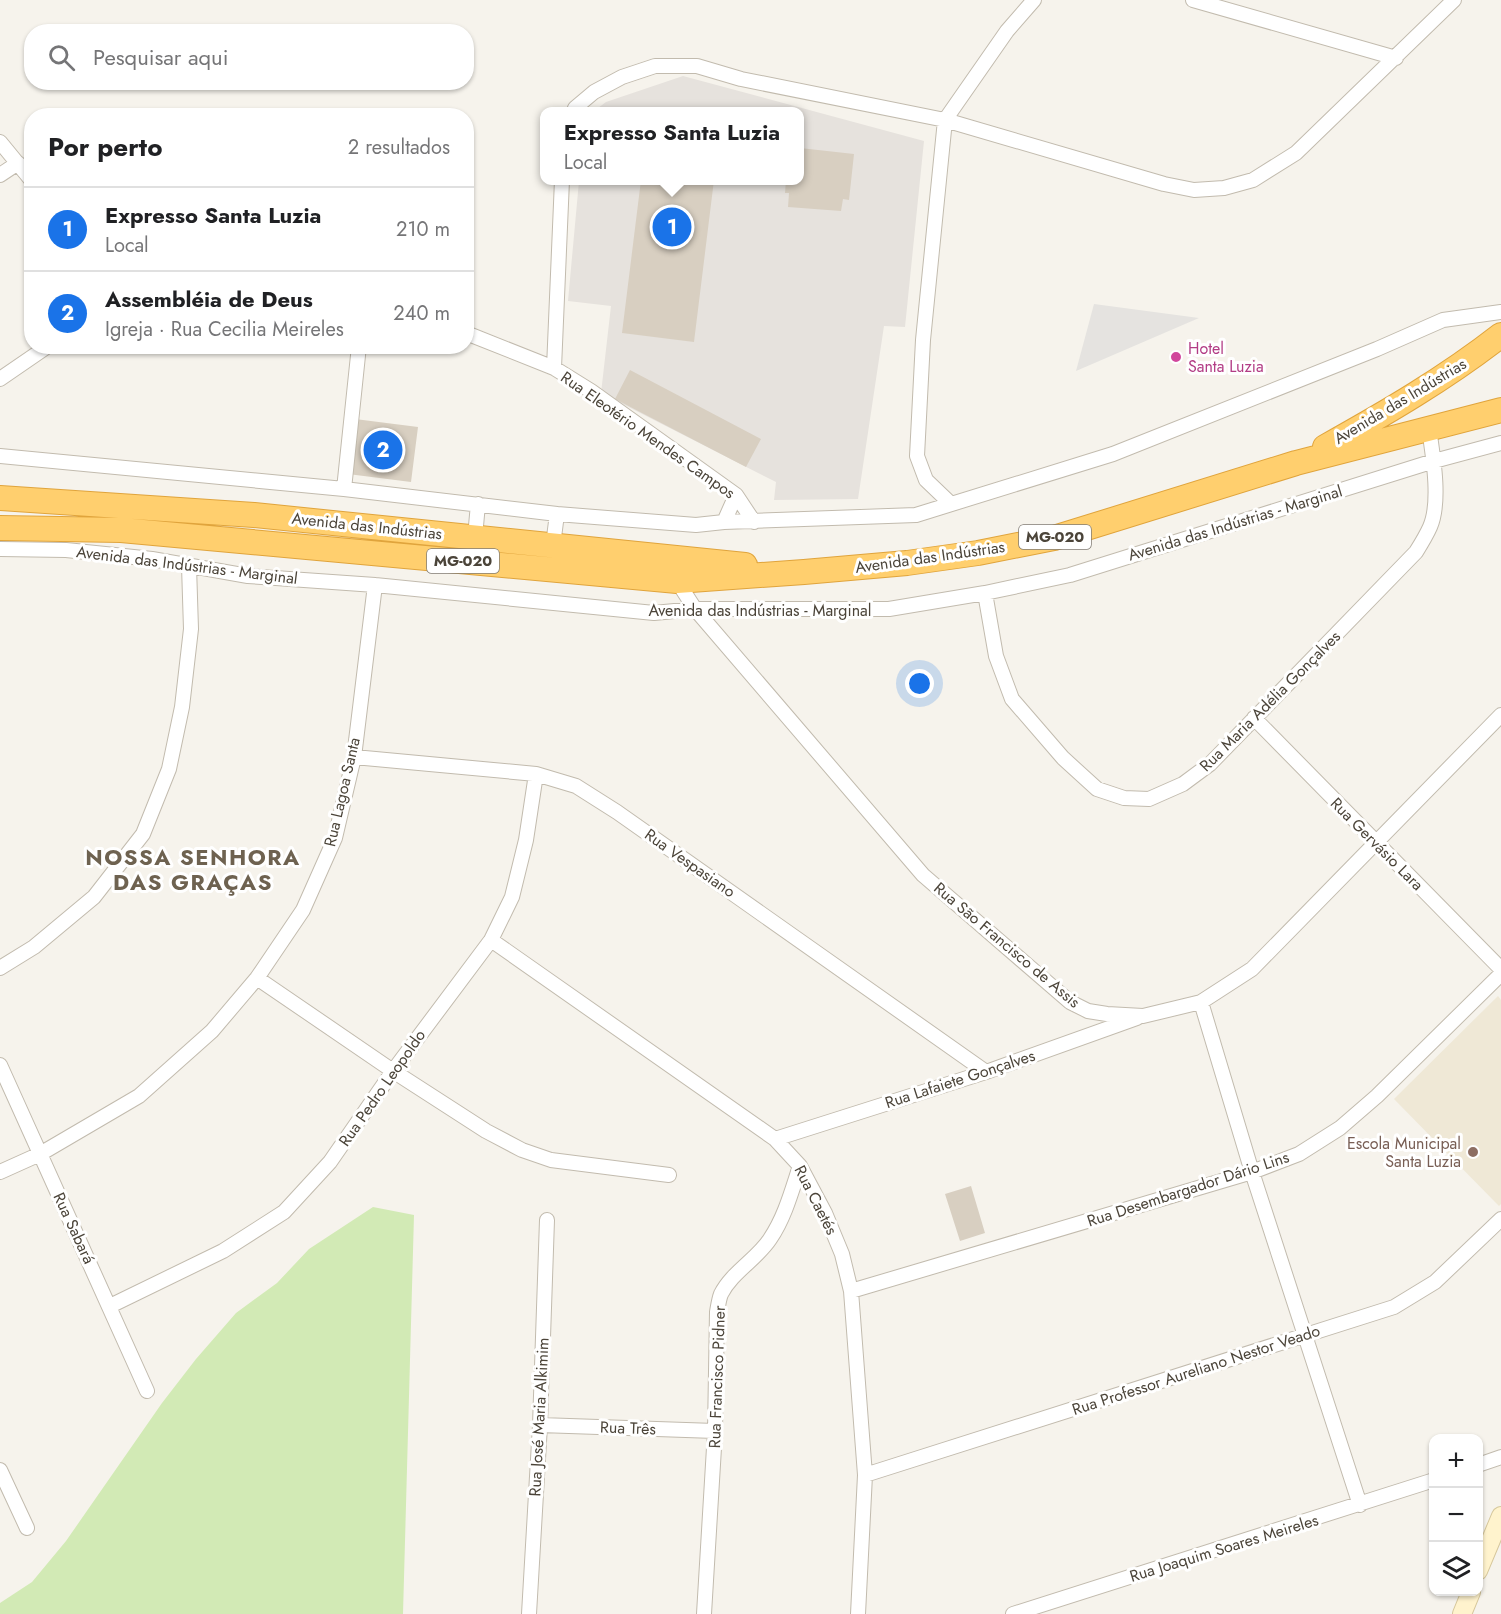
<!DOCTYPE html>
<html lang="pt">
<head>
<meta charset="utf-8">
<style>
	body { margin:0; font-family:Jost,sans-serif; background:#f2f2f2; color:#202124 }
	.controls { position:absolute; right:18px; bottom:18px; display:grid; overflow:hidden; border-radius:12px; box-shadow:0 2px 4px #0004 }
	.controls button { width:54px; height:54px; display:grid; place-items:center; padding:0; border:0; border-bottom:2px solid #e0e0e0; background:#fff; color:#202124; font:30px sans-serif }
	.you { position:absolute; left:920px; top:684px; width:21px; height:21px; margin:-15px; border:4px solid #fff; border-radius:50%; background:#1a73e8; box-shadow:0 0 0 9px #1a73e833 }
	.badge { display:grid; place-items:center; width:39px; height:39px; border-radius:50%; background:#1a73e8; color:#fff; font-size:20px; font-weight:700 }
	.pin { position:absolute; translate:-50% -50%; border:3px solid #fff; box-shadow:0 2px 6px #0006 }
	.popup { position:absolute; left:540px; top:107px; width:264px; height:78px; box-sizing:border-box; display:grid; place-content:center; border-radius:12px; background:#fff; filter:drop-shadow(0 2px 4px #0005); font-size:20px; white-space:nowrap; color:#757577 }
	.popup b { font-size:22px; color:#202124 }
	.popup::after { content:''; position:absolute; left:50%; top:100%; margin-left:-12px; border:12px solid transparent; border-top-color:#fff }
	.list { margin:0; padding:0; list-style:none }
	h2 { display:flex; justify-content:space-between; align-items:center; height:78px; margin:0; padding:0 24px; font-size:26px }
	h2 small { font-size:20px; font-weight:400; color:#757577 }
	.list li { display:grid; grid-template-columns:39px 1fr auto; gap:18px; align-items:center; box-sizing:border-box; height:84px; padding:0 24px; border-top:2px solid #e0e0e0 }
	.list b { display:block; font-size:22px; white-space:nowrap }
	.list p { margin:0; font-size:20px; white-space:nowrap; color:#757577 }
	.list em { font-size:20px; font-style:normal; color:#757577 }
	.icon { flex:none; width:33px; height:33px; fill:none; stroke:currentColor; stroke-width:2; stroke-linecap:round; stroke-linejoin:round }
	.map { position:relative; flex:none; width:1501px; height:1614px; overflow:hidden }
	.search { position:absolute; background:#fff; box-shadow:0 2px 4px #0004; left:24px; top:24px; width:450px; height:66px; display:flex; align-items:center; gap:15px; box-sizing:border-box; padding:0 21px; border-radius:24px; color:#757577; font-size:22px }
	.panel { position:absolute; background:#fff; box-shadow:0 2px 4px #0004; left:24px; top:108px; width:450px; height:246px; border-radius:24px }
	.map>svg:first-child { display:block }
	.industrial { fill:#e6e2dd }
	.education { fill:#efe8d6 }
	.green { fill:#d2eab5 }
	.parking { fill:#e5e3e0 }
	.building { fill:#d8cfc1 }
	.lines { fill:none; stroke-linecap:round; stroke-linejoin:round }
	.street-casing { stroke:#c2bbae; stroke-width:16 }
	.secondary-casing { stroke:#d6c79b; stroke-width:20 }
	.highway-casing { stroke:#e0a43c; stroke-width:26 }
	.street { stroke:#fff; stroke-width:14 }
	.secondary { stroke:#fff3cd; stroke-width:18 }
	.highway { stroke:#ffcf6e; stroke-width:24 }
	.hotel-dot { fill:#d1479c; stroke:#fff; stroke-width:2 }
	.education-dot { fill:#8d6e63; stroke:#fff; stroke-width:2 }
	.labels { text-anchor:middle; dominant-baseline:central; stroke-width:6; stroke-linejoin:round; paint-order:stroke }
	.shield { fill:#fff; stroke:#817c74; stroke-width:1.5 }
	.shield-label { font-size:15px; font-weight:bold; fill:#4b4439 }
	.hotel-label { font-size:16px; fill:#b23c85; stroke:#fff; text-anchor:start }
	.street-label { font-size:16px; fill:#4b4439; stroke:#fff }
	.education-label { font-size:16px; fill:#785e54; stroke:#fff; text-anchor:end }
	.district-label { font-size:22px; font-weight:bold; letter-spacing:1.5px; fill:#6e6250; stroke:#fff }
</style>
</head>
<body>
<div class="map">
<svg width="1501" height="1614" viewBox="0 0 1501 1614">
	<rect width="100%" height="100%" fill="#f6f3ec"/>
	<path class="industrial" d="M683 76 924 141 905 327 884 326 858 499 774 500 776 482 601 393 611 306 568 301 579 181 800 180V112L594 111 606 102Z"/>
	<path class="education" d="M1498 996 1501 1000V1204L1499 1206 1394 1099Z"/>
	<path class="green" d="M373 1207 414 1215 403 1614H0V1603L32 1582 66 1541 162 1403 196 1359 236 1313 277 1283 309 1249Z"/>
	<path class="parking" d="M1094 304 1199 318 1076 371Z"/>
	<path class="building" d="M800 148 854 154 849 200 843 199 841 211 788 207 789 193H785L786 180H800Z
		M641 180H714L694 342 622 333Z
		M630 370 761 439 746 467 615 399Z
		M355 419 418 427 411 482 348 474Z
		M971 1186 985 1233 960 1241 945 1194Z"/>
	<g class="lines">
		<defs>
			<path id="street" d="M1193 0 1396 58
				M574 112 575 108 594 92 622 77 655 66H697L741 79 945 120 1164 184 1194 190 1224 188 1253 180 1296 153 1454 0
				M0 142 32 181
				M0 175 18 163
				M466 333 554 368 591 391 736 495 754 522
				M554 368 562 180
				M0 379 48 346
				M0 456 344 489 557 514 696 525 724 522 916 515 1113 454 1377 349 1443 320 1501 312
				M344 489 359 346
				M950 503 926 480 917 456 923 340 945 120 1007 31 1034 0
				M724 522 736 495
				M475 537 478 504
				M553 545 557 514
				M0 549 66 550 115 555 152 559 248 576 375 585 654 613 695 609H889L985 593 1070 575 1434 461 1501 443
				M677 581 695 609 923 875 1070 1002 1088 1011 1107 1014 1143 1016 1201 1002 1252 969 1501 715
				M985 593 996 656 1012 699 1063 758 1097 789 1124 798 1149 799 1183 784 1210 764 1416 552C1421 544 1426 536 1430 527 1441 502 1433 456 1429 429
				M1254 718 1501 969
				M354 757 536 774 576 786 617 812 986 1072
				M491 940 775 1139 800 1166 825 1213 842 1254 851 1291 865 1475 858 1614
				M0 968 34 947 94 897 143 834 169 769 182 707 191 629 189 566
				M257 978 393 1071 486 1131 522 1150 551 1160 669 1175
				M1201 1002 1252 1172 1360 1505
				M0 1065 147 1391
				M775 1139 986 1072 1137 1018
				M0 1172 40 1154 139 1096 212 1031 257 978 303 910 335 838 354 757 375 585
				M851 1291 1252 1172 1299 1154 1340 1128 1377 1096 1501 974
				M110 1306 223 1251 284 1212 330 1162 393 1071 491 940 512 897 526 840 536 774
				M540 1425 715 1431
				M1478 1465 1501 1457
				M0 1470 27 1528
				M865 1475 1394 1307 1435 1282 1501 1219
				M529 1614 540 1425 547 1220
				M704 1614 715 1431 717 1312C718 1306 719 1299 721 1294 732 1272 757 1259 770 1239 785 1217 792 1190 800 1166
				M1013 1614 1434 1480"/>
			<path id="secondary" d="M1478 1571 1501 1516
				M1462 1614 1471 1592"/>
			<path id="highway" d="M1325 447C1386 413 1446 378 1501 335
				M0 498 254 515 745 565
				M0 528 121 530 677 581 804 572 907 563 978 553 1054 538 1296 463 1501 410"/>
		</defs>
		<use href="#street" class="street-casing"/>
		<use href="#secondary" class="secondary-casing"/>
		<use href="#highway" class="highway-casing"/>
		<use href="#street" class="street"/>
		<use href="#secondary" class="secondary"/>
		<use href="#highway" class="highway"/>
	</g>
	<circle class="hotel-dot" cx="1176" cy="357" r="6"/>
	<circle class="education-dot" cx="1473" cy="1152" r="6"/>
	<g class="labels">
		<g class="shield">
			<rect x="1019" y="525" width="72" height="24" rx="4.5"/>
			<rect x="427" y="549" width="72" height="24" rx="4.5"/>
		</g>
		<g class="shield-label">
			<text x="1055" y="537">MG-020</text>
			<text x="463" y="561">MG-020</text>
		</g>
		<g class="hotel-label">
			<text x="1188" y="348">Hotel<tspan x="1188" dy="18">Santa Luzia</tspan></text>
		</g>
		<g class="street-label">
			<text transform="translate(1400 401) rotate(-31)">Avenida das Indústrias</text>
			<text transform="translate(648 435) rotate(35)">Rua Eleotério Mendes Campos</text>
			<text transform="translate(1235 523) rotate(-17)">Avenida das Indústrias - Marginal</text>
			<text transform="translate(367 526) rotate(6)">Avenida das Indústrias</text>
			<text transform="translate(930 557) rotate(-8)">Avenida das Indústrias</text>
			<text transform="translate(187 565) rotate(7)">Avenida das Indústrias - Marginal</text>
			<text x="760" y="610">Avenida das Indústrias - Marginal</text>
			<text transform="translate(1270 701) rotate(-45)">Rua Maria Adélia Gonçalves</text>
			<text transform="translate(342 792) rotate(-77)">Rua Lagoa Santa</text>
			<text transform="translate(1377 844) rotate(45)">Rua Gervásio Lara</text>
			<text transform="translate(690 863) rotate(35)">Rua Vespasiano</text>
			<text transform="translate(1007 945) rotate(40)">Rua São Francisco de Assis</text>
			<text transform="translate(960 1079) rotate(-18)">Rua Lafaiete Gonçalves</text>
			<text transform="translate(382 1088) rotate(-55)">Rua Pedro Leopoldo</text>
			<text transform="translate(1188 1189) rotate(-18)">Rua Desembargador Dário Lins</text>
			<text transform="translate(816 1200) rotate(63)">Rua Caetés</text>
			<text transform="translate(74 1228) rotate(65)">Rua Sabará</text>
			<text transform="translate(1196 1370) rotate(-18)">Rua Professor Aureliano Nestor Veado</text>
			<text transform="translate(717 1377) rotate(-88)">Rua Francisco Pidner</text>
			<text transform="translate(539 1417) rotate(-87)">Rua José Maria Alkimim</text>
			<text transform="translate(628 1428) rotate(2)">Rua Três</text>
			<text transform="translate(1224 1548) rotate(-17)">Rua Joaquim Soares Meireles</text>
		</g>
		<g class="education-label">
			<text x="1461" y="1143">Escola Municipal<tspan x="1461" dy="18">Santa Luzia</tspan></text>
		</g>
		<g class="district-label">
			<text x="193" y="857">NOSSA SENHORA<tspan x="193" dy="25">DAS GRAÇAS</tspan></text>
		</g>
	</g>
</svg>
<div class="controls">
<button>+</button>
<button>−</button>
<button><svg class="icon" aria-label="layers" viewBox="0 0 24 24"><path d="M12 4l9 5-9 5-9-5zM3 14l9 5 9-5"/></svg></button>
</div>
<div class="you"></div>
<div class="pin badge" style="left:672px;top:227px">1</div>
<div class="popup"><b>Expresso Santa Luzia</b>Local</div>
<div class="pin badge" style="left:383px;top:450px">2</div>
<div class="search"><svg class="icon" aria-label="search" viewBox="0 0 24 24"><circle cx="10" cy="10" r="6"/><path d="M15 15l6 6"/></svg>Pesquisar aqui</div>
<section class="panel">
<h2>Por perto<small>2 resultados</small></h2>
<ul class="list">
<li><span class="badge">1</span><div><b>Expresso Santa Luzia</b><p>Local</p></div><em>210 m</em></li>
<li><span class="badge">2</span><div><b>Assembléia de Deus</b><p>Igreja · Rua Cecilia Meireles</p></div><em>240 m</em></li>
</ul>
</section>
</div>
</body>
</html>
